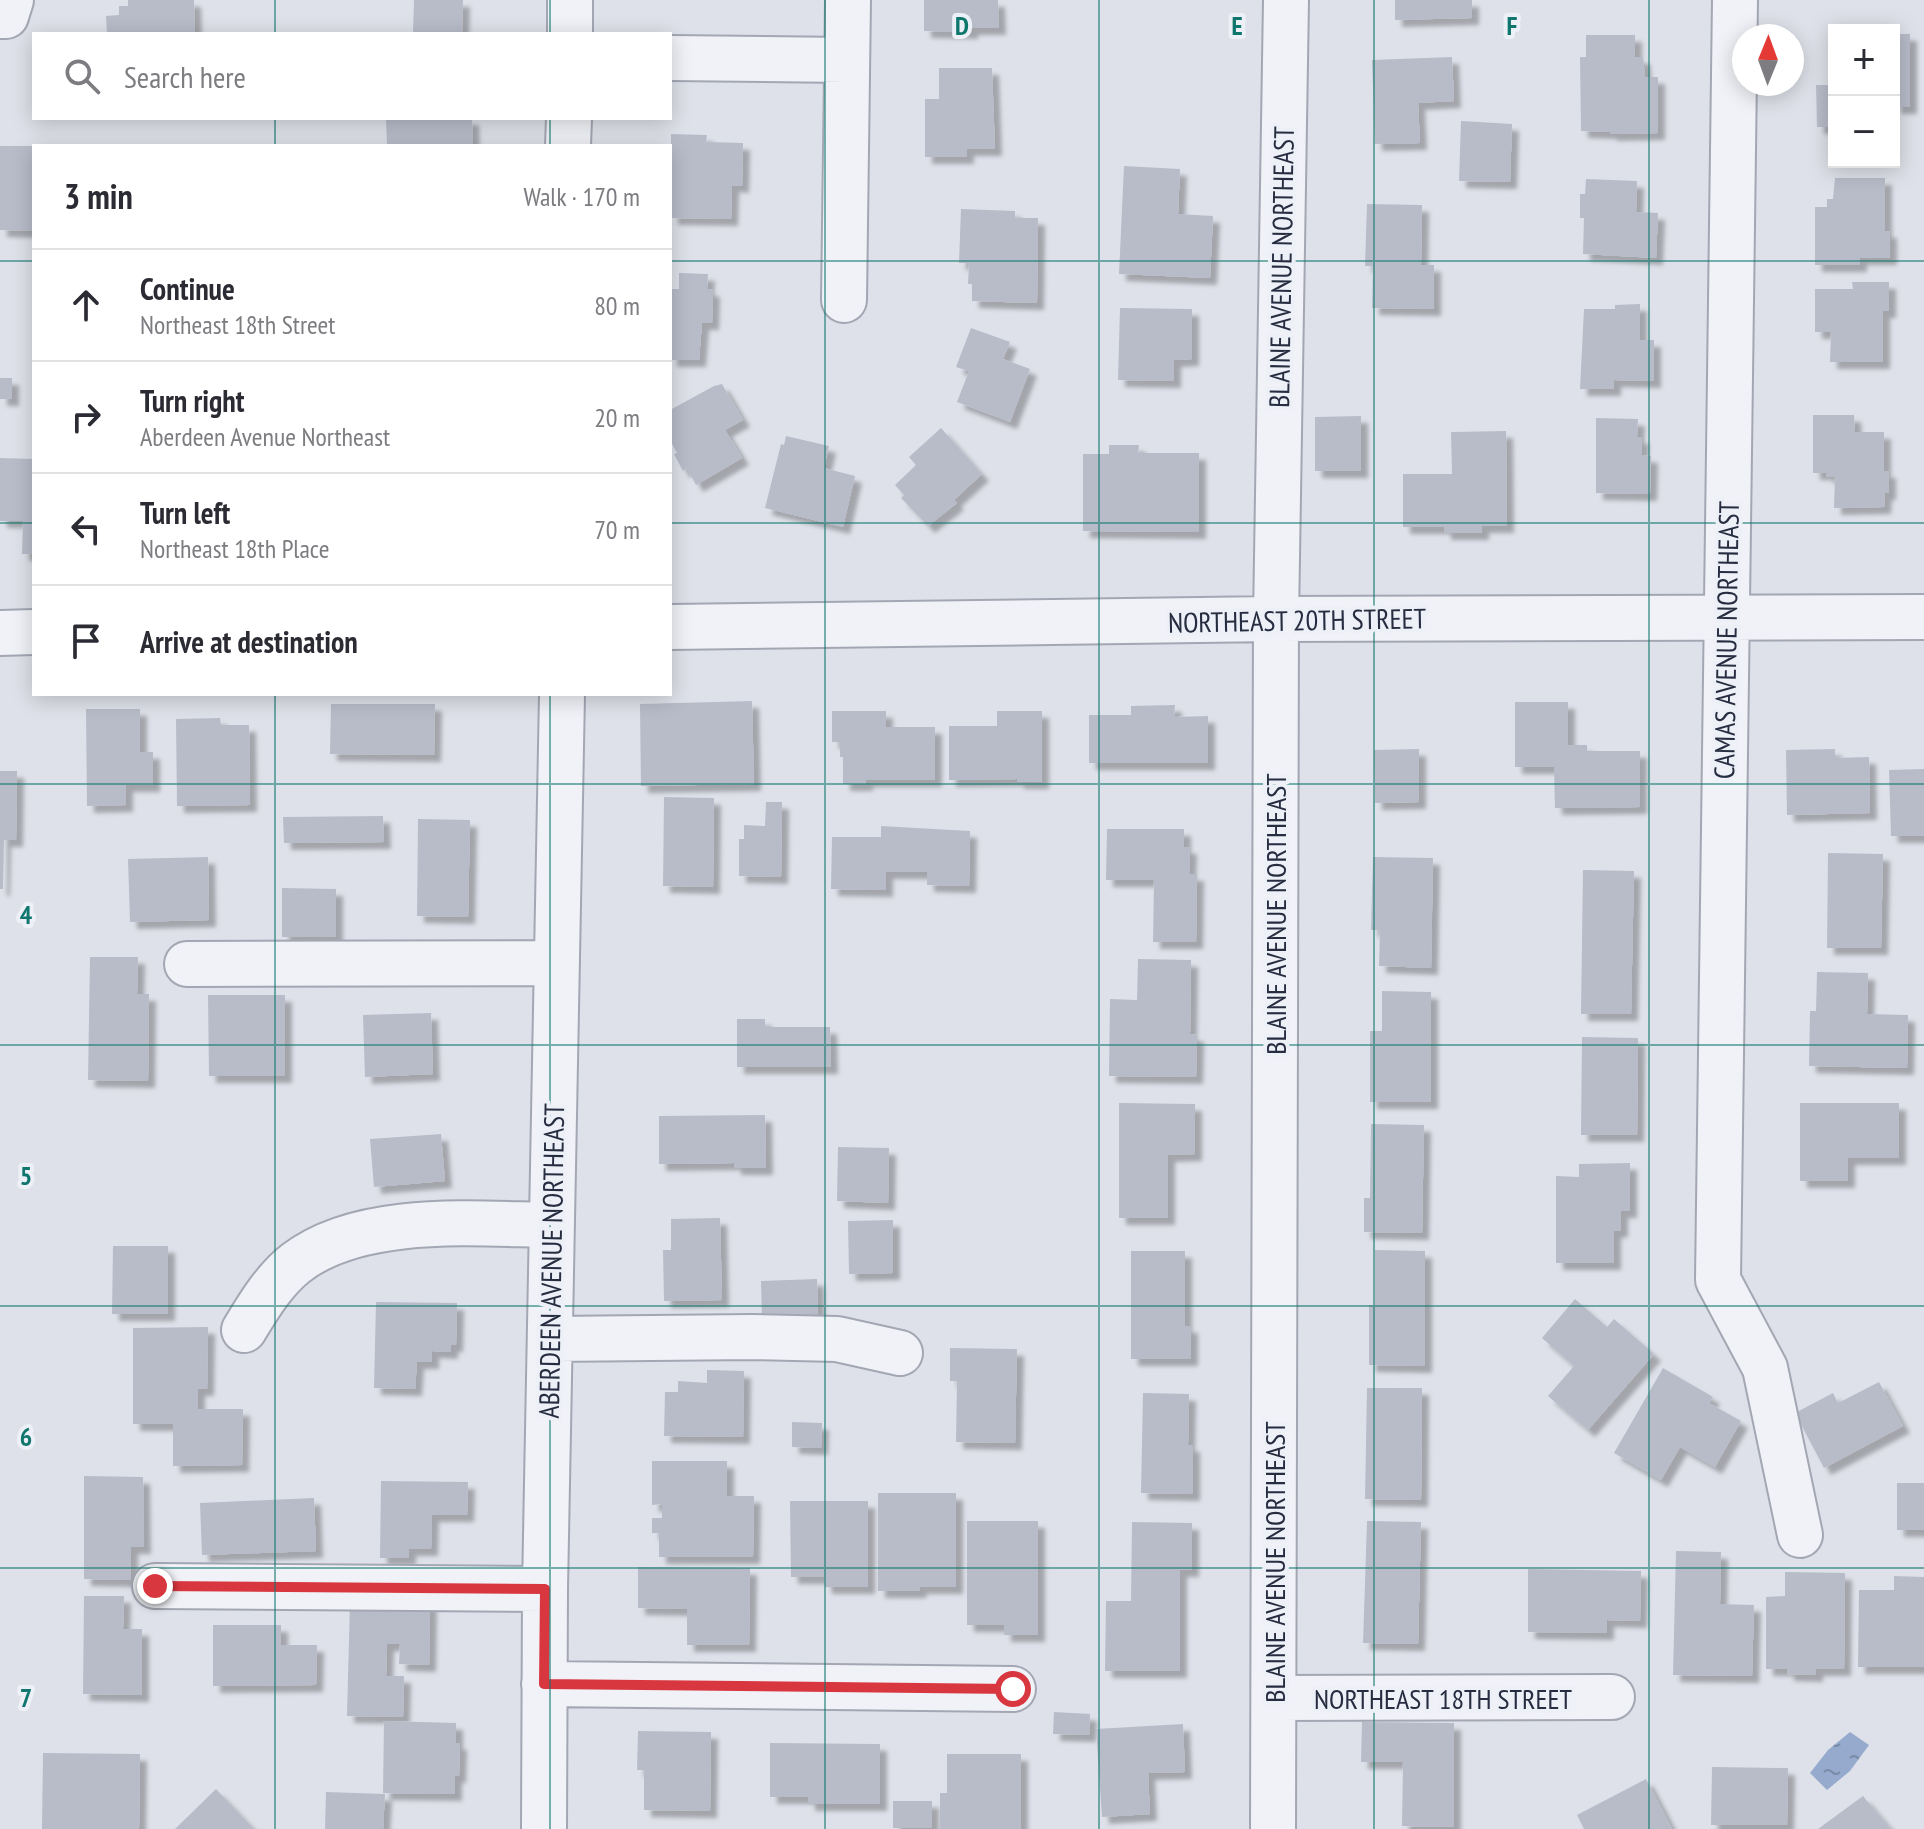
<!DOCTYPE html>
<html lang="en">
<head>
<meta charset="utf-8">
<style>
	body { margin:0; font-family:"PT Sans Narrow",sans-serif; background:#f7f7f7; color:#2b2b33 }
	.controls { position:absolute; right:24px; top:24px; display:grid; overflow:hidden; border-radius:0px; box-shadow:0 4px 20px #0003 }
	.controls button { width:72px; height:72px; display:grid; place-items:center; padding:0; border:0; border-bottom:2px solid #e1e1e2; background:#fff; color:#2b2b33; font:40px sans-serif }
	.compass { position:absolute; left:1732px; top:24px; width:72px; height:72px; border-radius:50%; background:#fff; box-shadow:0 4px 20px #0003; rotate:1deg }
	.stop { position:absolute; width:24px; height:24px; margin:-18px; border:6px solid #d9373f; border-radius:50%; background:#fff }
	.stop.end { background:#d9373f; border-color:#fff; box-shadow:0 2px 8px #0008 }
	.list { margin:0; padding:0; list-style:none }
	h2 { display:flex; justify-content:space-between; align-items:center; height:104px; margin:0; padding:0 32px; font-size:34px }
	h2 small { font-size:26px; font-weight:400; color:#7c7c81 }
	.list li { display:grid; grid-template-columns:52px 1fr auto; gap:24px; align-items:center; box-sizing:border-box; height:112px; padding:0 32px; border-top:2px solid #e1e1e2 }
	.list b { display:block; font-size:30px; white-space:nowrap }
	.list p { margin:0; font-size:26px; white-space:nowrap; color:#7c7c81 }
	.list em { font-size:26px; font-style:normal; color:#7c7c81 }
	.icon { flex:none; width:44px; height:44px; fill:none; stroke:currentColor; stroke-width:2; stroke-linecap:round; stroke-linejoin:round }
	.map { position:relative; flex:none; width:1924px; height:1829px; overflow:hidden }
	.search { position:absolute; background:#fff; box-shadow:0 4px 20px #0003; left:32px; top:32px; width:640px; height:88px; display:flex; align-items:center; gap:20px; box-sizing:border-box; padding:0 28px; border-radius:0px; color:#7c7c81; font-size:30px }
	.panel { position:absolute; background:#fff; box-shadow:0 4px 20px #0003; left:32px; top:144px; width:640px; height:552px; border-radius:0px }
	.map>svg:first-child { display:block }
	.water { fill:url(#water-ripples) }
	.building { fill:#b8bcc9; filter:url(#shadow) }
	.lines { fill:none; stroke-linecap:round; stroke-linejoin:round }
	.minor-casing { stroke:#a3a7b3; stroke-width:48 }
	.minor { stroke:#f1f2f7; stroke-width:44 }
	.route { stroke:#d9373f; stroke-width:10 }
	.grid { fill:none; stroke:#0f766e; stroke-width:2; stroke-opacity:0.55 }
	.labels { text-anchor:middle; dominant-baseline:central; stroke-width:8; stroke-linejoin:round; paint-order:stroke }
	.street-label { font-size:28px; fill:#262d41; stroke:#edf0f6 }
	.grid-label { font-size:26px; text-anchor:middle; font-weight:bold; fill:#0f766e; stroke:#edf0f6; stroke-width:8; stroke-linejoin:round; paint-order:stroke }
</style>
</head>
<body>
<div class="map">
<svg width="1924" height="1829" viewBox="0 0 1924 1829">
	<defs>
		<pattern id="water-ripples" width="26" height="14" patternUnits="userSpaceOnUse" patternTransform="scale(2)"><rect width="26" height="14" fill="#95aacc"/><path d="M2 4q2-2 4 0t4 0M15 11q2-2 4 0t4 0" fill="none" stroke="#798ba7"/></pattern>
		<filter id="shadow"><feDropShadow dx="7" dy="7" stdDeviation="2" flood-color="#0004"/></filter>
	</defs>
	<rect width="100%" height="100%" fill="#dee1e9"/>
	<path class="water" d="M1850 1732 1869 1745 1850 1771 1827 1790 1810 1773 1828 1750Z"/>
	<path class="building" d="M128 0H194L195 34H107L106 16 119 15V6H128Z
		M414 0H463L462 34H413Z
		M924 0H998L999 28H971V32L924 31Z
		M1395 0H1472V18L1395 20Z
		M1894 34H1910V107H1894Z
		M1586 35H1635V57H1643L1645 77H1658V133L1610 134V132L1581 131 1580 57H1586Z
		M1452 57 1454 101 1418 103 1420 143 1375 144 1372 60Z
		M939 68H992L995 149H967V157H925V99H939Z
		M1816 85H1834V127H1817Z
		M386 118H472L473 146H387Z
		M1461 121 1512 124 1510 182 1459 181Z
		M671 134 707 135 706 142 743 143 742 186 732 185 731 219 671 218Z
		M0 146H34V231L0 230Z
		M1124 166 1180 169 1178 214 1213 216 1210 278 1119 274Z
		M1835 178H1885V231H1890V258H1860V265H1815V207H1827V199H1833Z
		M1586 179 1637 181 1636 212 1658 213 1656 258 1583 254 1584 218H1580V194H1585Z
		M1367 204 1422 205 1421 265H1434V309L1372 308 1373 266H1365Z
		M961 209 1015 211V218H1038L1037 303 972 301V284H968L969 263H959Z
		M679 273 708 274 707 289 713 290 712 323H702L699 360H670V289H679Z
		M1852 282H1889V311H1883V362H1830L1831 332H1815V289H1853Z
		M1640 304V340H1654V381L1614 380V389H1580L1584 309H1615V305Z
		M1120 308 1192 309V359L1174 360V381L1118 380Z
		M971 328 1010 342 1003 359 1030 369 1010 422 957 402 969 371 956 367Z
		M0 378H12V399H0Z
		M722 384 743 420 725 430 742 458 696 485 687 468 683 471 674 454 677 453 670 440V410L714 386Z
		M1813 415H1854L1855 432H1884V471H1889V493H1885L1884 507 1834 508 1835 476 1827 477 1826 473H1813Z
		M1361 416V471H1315V417Z
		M1596 418 1638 419 1637 437H1642L1641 455 1651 456 1650 494 1596 493Z
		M941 428 982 474 954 500 957 503 928 526 901 498 904 495 895 485 916 465 909 457Z
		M1506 431 1507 526H1482V533H1444V527H1403V474H1452L1451 432Z
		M786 436 829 446 824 468 855 476 843 527 765 508 781 444 784 445Z
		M1109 445H1139L1138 453H1199V532L1083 531V454H1109Z
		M0 458 34 459V554H22L23 521H0Z
		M752 701 754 784 641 786 640 704Z
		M1515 702H1568V745H1587V751H1640V807L1555 808 1554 767H1515Z
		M331 704H435L434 755 330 754Z
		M1175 705 1174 717 1208 716V763H1089V715H1131V706Z
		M86 709H140V752H153V785H126V805L87 806Z
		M832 711H886V727H935V780H866V784H843V757H840V742H832Z
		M997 711H1042V782H1017V779L949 780V726H997Z
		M220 718 221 725H249L250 805 177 806 176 719Z
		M1419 749V802L1375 803 1374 750Z
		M1835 749V758L1869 757 1870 813 1787 815 1786 750Z
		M1924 769V836H1891L1889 770Z
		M0 771H17L16 840H4L3 889H0Z
		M664 797 714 798 713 887 663 886Z
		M766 802H782L781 877 739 876V839H744V825L765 826Z
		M383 816 384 842 284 843 283 817Z
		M418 819 470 820 468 917 417 916Z
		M881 826 970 831 969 886 927 885V872H886V890L831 889 832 837H881Z
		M1107 829H1184V847H1190L1189 874H1197L1196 942H1153L1154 880H1106Z
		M1828 853 1883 854 1881 948H1827Z
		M208 857 209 920 130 922 128 859Z
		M1373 857 1433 858 1431 968 1379 966 1380 930H1371Z
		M1583 870 1634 871 1631 1014H1581Z
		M282 888 336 889V937H282Z
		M90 957H138L137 994H149L148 1081 88 1080Z
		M1138 959 1191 960 1190 1034 1197 1035 1196 1077 1109 1076 1110 999 1137 1000Z
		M1817 972 1868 973 1867 1014 1908 1015 1907 1068 1809 1066 1810 1011H1816Z
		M1382 991 1431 992V1102H1370V1031H1382Z
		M208 995H285V1076H209Z
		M431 1013 433 1074 365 1077 363 1015Z
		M737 1019H765V1027H830L831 1067H737Z
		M1582 1037 1638 1038 1637 1135H1581Z
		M1119 1103 1195 1104V1154L1168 1155V1218H1119Z
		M1800 1103H1899V1158H1848V1181H1800Z
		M765 1115 766 1168H734V1163L659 1164V1116Z
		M1371 1124 1424 1125 1422 1233 1364 1232V1198H1370Z
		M441 1134 445 1181 374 1187 370 1139Z
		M838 1147 889 1148 888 1203 837 1201Z
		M1630 1163V1211H1621V1230L1614 1231V1263H1556V1176L1579 1177V1164Z
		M720 1218 722 1300 664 1301 663 1250H671V1219Z
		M893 1220V1273L849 1274 848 1221Z
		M113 1246H168V1314H112Z
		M1375 1250 1425 1251V1366L1369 1365V1305H1375Z
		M1131 1251H1185V1326H1191V1359H1131Z
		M817 1279 818 1318 762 1320 761 1281Z
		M1575 1299 1607 1327 1614 1319 1654 1354 1588 1430 1548 1396 1574 1366 1542 1338Z
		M376 1302 457 1303 456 1345H451V1352L432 1351V1362H417L415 1389 374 1388Z
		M208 1327 207 1389H198V1409H243L242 1465 173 1466V1424H133V1328Z
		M950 1348 1017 1349 1015 1443 956 1442 957 1381H950Z
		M1663 1368 1713 1397 1709 1403 1741 1421 1715 1467 1680 1447 1661 1480 1614 1453Z
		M707 1370 744 1371 743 1437 664 1436 665 1392H678V1381L707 1383Z
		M1879 1382 1903 1426 1824 1468 1795 1413 1833 1393 1838 1403Z
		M1367 1388H1422L1421 1500 1365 1499Z
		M1143 1393 1189 1394 1188 1445H1193V1494L1141 1493Z
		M792 1422 822 1423 821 1448 792 1447Z
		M652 1461H727V1496H754L753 1557H659V1533H652V1518H662V1504L652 1505Z
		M84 1476 143 1477 144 1547H131V1580L84 1579Z
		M381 1481 468 1482 467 1515H432L431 1549H409V1558H380Z
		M1897 1483H1924V1530H1897Z
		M878 1493H956V1587H919L920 1591H878Z
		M314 1498 316 1551 202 1555 200 1503Z
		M790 1501H868V1587H825L824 1577H791Z
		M967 1521H1038V1635H1004V1625H967Z
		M1367 1521 1421 1522 1418 1644 1363 1643Z
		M1132 1522 1192 1523V1570H1180V1671H1105L1106 1601H1131Z
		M1676 1551 1721 1552 1720 1604 1754 1605 1752 1676 1673 1675Z
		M638 1567 750 1568 749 1645H687V1609L638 1608Z
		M1528 1569 1641 1571 1640 1621 1607 1620V1633L1528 1632Z
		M1785 1572 1845 1573 1844 1669H1816V1675L1787 1674V1669H1766V1597L1785 1596Z
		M1894 1576 1924 1577V1667H1858L1859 1590H1894Z
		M84 1596H124L123 1629H142V1695L83 1694Z
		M350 1601 430 1602 429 1665 399 1664 400 1644H387L386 1676H404L403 1717 347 1716Z
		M213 1625H281V1645H317L316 1685 213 1686Z
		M1054 1712 1090 1714 1089 1735 1053 1734Z
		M384 1721 456 1723V1743H460L459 1776H455V1794L383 1793Z
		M1362 1722 1454 1723V1827L1402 1826 1403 1762H1361Z
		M1183 1724 1185 1772 1148 1773 1150 1814 1102 1817 1096 1729Z
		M638 1731 711 1732 710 1811 644 1810V1770H637Z
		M770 1743 880 1744V1804H808V1797H770Z
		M43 1753 140 1754 139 1829H42Z
		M947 1754H1021V1829H940V1793H947Z
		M1712 1767 1788 1768 1787 1825H1711Z
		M1646 1779 1672 1829H1584L1577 1815Z
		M216 1789 254 1829H175Z
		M326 1792 385 1794 383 1829H325Z
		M1863 1796 1891 1829H1818Z
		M893 1801H932V1828H893Z"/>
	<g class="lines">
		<defs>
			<path id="minor" d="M1735 0 1718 1280 1765 1368 1800 1535
				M0 16H6L11 0
				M570 34V0
				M670 58 846 60
				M568 146 569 118
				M844 300 848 0
				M670 627 1276 619 1924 617
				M0 633 34 632
				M187 964 557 963
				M244 1330C258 1307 274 1280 296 1263 361 1213 475 1224 552 1225
				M550 1339 753 1337 837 1339 900 1353
				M155 1586 545 1589
				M544 1684 1013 1689
				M1274 1698 1612 1697
				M544 1829 545 1589 562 694
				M1273 1829 1276 619 1286 0"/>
		</defs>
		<use href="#minor" class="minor-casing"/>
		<use href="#minor" class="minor"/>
	</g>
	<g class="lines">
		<path class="route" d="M155 1586 545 1589 544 1684 1013 1689"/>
	</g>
	<path class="grid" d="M275 0V34M550 0V34M825 0V1829M1099 0V1829M1374 0V1829M1649 0V1829M275 118V146M550 118V146M0 261H34M670 261H1924M0 523H34M670 523H1924M275 694V1829M550 694V1829M0 784H1924M0 1045H1924M0 1306H1924M0 1568H1924"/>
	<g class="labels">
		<g class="street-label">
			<text transform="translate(1281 267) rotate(-89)">BLAINE AVENUE NORTHEAST</text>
			<text transform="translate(1297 620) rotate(-1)">NORTHEAST 20TH STREET</text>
			<text transform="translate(1726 640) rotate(-89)">CAMAS AVENUE NORTHEAST</text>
			<text transform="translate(1275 914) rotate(-90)">BLAINE AVENUE NORTHEAST</text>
			<text transform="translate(551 1261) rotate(-89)">ABERDEEN AVENUE NORTHEAST</text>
			<text transform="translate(1274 1562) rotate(-90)">BLAINE AVENUE NORTHEAST</text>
			<text x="1443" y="1698">NORTHEAST 18TH STREET</text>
		</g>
	</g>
	<g class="grid-label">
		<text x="962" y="35">D</text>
		<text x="1237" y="35">E</text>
		<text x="1512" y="35">F</text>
		<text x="26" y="924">4</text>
		<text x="26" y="1185">5</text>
		<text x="26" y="1446">6</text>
		<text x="26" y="1707">7</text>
	</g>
</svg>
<div class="controls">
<button>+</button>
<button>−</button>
</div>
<svg class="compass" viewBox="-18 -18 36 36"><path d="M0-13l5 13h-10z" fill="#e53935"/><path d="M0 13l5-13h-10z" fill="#7c7c81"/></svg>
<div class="stop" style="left:1013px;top:1689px"></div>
<div class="stop end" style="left:155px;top:1586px"></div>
<div class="search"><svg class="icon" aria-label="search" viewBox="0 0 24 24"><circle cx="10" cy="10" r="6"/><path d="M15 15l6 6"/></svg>Search here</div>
<section class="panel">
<h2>3 min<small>Walk · 170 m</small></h2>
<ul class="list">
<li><svg class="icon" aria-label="ahead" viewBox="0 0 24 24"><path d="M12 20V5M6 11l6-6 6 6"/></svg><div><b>Continue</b><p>Northeast 18th Street</p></div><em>80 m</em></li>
<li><svg class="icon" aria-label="right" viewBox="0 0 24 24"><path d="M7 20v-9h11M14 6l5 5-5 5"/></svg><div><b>Turn right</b><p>Aberdeen Avenue Northeast</p></div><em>20 m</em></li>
<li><svg class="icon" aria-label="left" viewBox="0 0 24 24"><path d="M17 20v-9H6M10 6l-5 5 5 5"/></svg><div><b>Turn left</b><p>Northeast 18th Place</p></div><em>70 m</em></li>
<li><svg class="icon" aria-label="arrive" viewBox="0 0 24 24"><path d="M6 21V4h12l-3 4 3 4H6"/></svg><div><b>Arrive at destination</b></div></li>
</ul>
</section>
</div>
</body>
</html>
